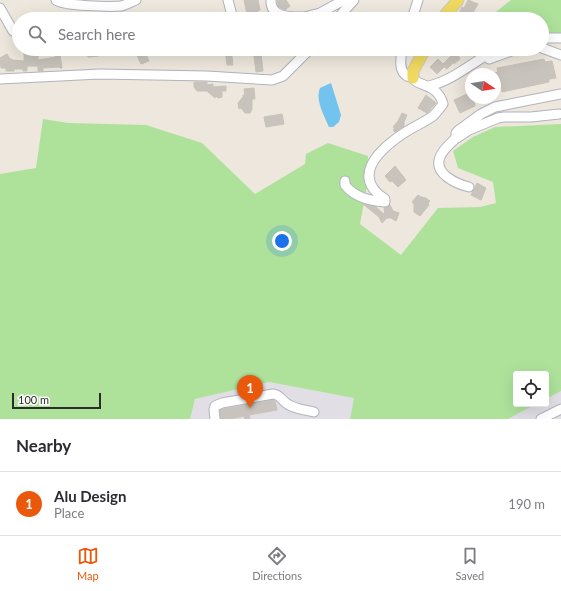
<!DOCTYPE html>
<html lang="en">
<head>
<meta charset="utf-8">
<style>
	body { margin:0; font-family:Lato,sans-serif; background:#f2f2f3; color:#2b2b33 }
	.controls { position:absolute; right:12px; bottom:12px; display:grid; overflow:hidden; border-radius:4px; box-shadow:0 4px 16px #0002 }
	.controls button { width:36px; height:36px; display:grid; place-items:center; padding:0; border:0; border-bottom:1px solid #e1e1e2; background:#fff; color:#2b2b33; font:20px sans-serif }
	.compass { position:absolute; left:465px; top:68px; width:36px; height:36px; border-radius:50%; background:#fff; box-shadow:0 4px 16px #0002; rotate:102deg }
	.scale { position:absolute; left:12px; bottom:10px; width:89px; box-sizing:border-box; padding-left:4px; border:2px solid #2b2b2b; border-top:0; font-size:11px; line-height:14px; white-space:nowrap; color:#2b2b2b; -webkit-text-stroke:3px #fff; paint-order:stroke }
	.you { position:absolute; left:282px; top:241px; width:14px; height:14px; margin:-10px; border:3px solid #fff; border-radius:50%; background:#1a73e8; box-shadow:0 0 0 6px #1a73e833 }
	.badge { display:grid; place-items:center; width:26px; height:26px; border-radius:50%; background:#ea580c; color:#fff; font-size:13px; font-weight:700 }
	.pin { position:absolute; translate:-50% -33px; filter:drop-shadow(0 1px 2px #0008) }
	.pin::after { content:''; position:absolute; top:21px; width:14px; height:12px; background:inherit; clip-path:polygon(0 0,100% 0,50% 100%) }
	.list { margin:0; padding:0; list-style:none }
	h2 { display:flex; justify-content:space-between; align-items:center; height:52px; margin:0; padding:0 16px; font-size:17px }
	h2 small { font-size:13px; font-weight:400; color:#7c7c81 }
	.list li { display:grid; grid-template-columns:26px 1fr auto; gap:12px; align-items:center; box-sizing:border-box; height:64px; padding:0 16px; border-top:1px solid #e1e1e2 }
	.list b { display:block; font-size:15px; white-space:nowrap }
	.list p { margin:0; font-size:13px; white-space:nowrap; color:#7c7c81 }
	.list em { font-size:13px; font-style:normal; color:#7c7c81 }
	.icon { flex:none; width:22px; height:22px; fill:none; stroke:currentColor; stroke-width:2; stroke-linecap:round; stroke-linejoin:round }
	.map { position:relative; flex:none; width:561px; height:419px; overflow:hidden }
	.search { position:absolute; background:#fff; box-shadow:0 4px 16px #0002; left:12px; right:12px; top:12px; height:44px; display:flex; align-items:center; gap:10px; box-sizing:border-box; padding:0 14px; border-radius:22px; color:#7c7c81; font-size:15px }
	.sheet { height:116px; background:#fff }
	nav { display:flex; justify-content:space-around; align-items:center; box-sizing:border-box; height:56px; border-top:1px solid #e1e1e2; background:#fff; font-size:11px; color:#7c7c81 }
	nav a { display:grid; justify-items:center; gap:2px }
	nav .on { color:#ea580c }
	.map>svg:first-child { display:block }
	.industrial { fill:#e1dee5 }
	.green { fill:#aee29b }
	.water { fill:#72c3ed }
	.building { fill:#c8c4bd; stroke:#c8c3b7 }
	.lines { fill:none; stroke-linecap:round; stroke-linejoin:round }
	.minor-casing { stroke:#b1b3be; stroke-width:11 }
	.major-casing { stroke:#c8c8c8; stroke-width:13 }
	.minor { stroke:#fff; stroke-width:9 }
	.major { stroke:#efd960; stroke-width:11 }
</style>
</head>
<body>
<div class="map">
<svg width="561" height="419" viewBox="0 0 561 419">
	<rect width="100%" height="100%" fill="#ede7dd"/>
	<path class="industrial" d="M269 382 355 398 350 419H190L195 399Z
		M561 391V419H508L536 404H546V399Z"/>
	<path class="green" d="M511 0H561V34H542V19H487Z
		M43 119 68 123 146 125 202 143 255 194 305 164 306 154 328 143 368 156 367 186 360 224 401 255 438 208 480 207 496 203 493 182 458 168 453 151 473 137 495 127 561 124V391L546 399V374H516V404H536L508 419H350L354 398 269 382 195 399 190 419H0V174L36 168Z"/>
	<path class="water" d="M331 83 341 115 339 122 333 127H329C324 115 315 100 320 88Z"/>
	<path class="building" d="M244 0H258L260 10 256 12 258 19H248Z
		M277 0H286L290 6 285 10 283 9 278 6Z
		M468 0 478 4 469 19 458 15 462 7 464 8Z
		M86 49H98L99 56 88 57Z
		M130 49H144L142 50 143 52H145L149 61 141 64 136 53 133 54Z
		M225 49H231L233 65H227Z
		M253 49H263L264 54H261L263 71 256 72Z
		M439 49H455L460 59 454 64V62L447 69 444 67 437 74 430 67 438 59 443 64 451 56Z
		M35 52V56H38V60L56 57 55 55H60L62 68H60L59 67 43 68V71H38V66H27V71H23V69H14V71H6V68H1L0 58 7 54 10 59H12V60L24 61V53Z
		M544 59 545 62 552 61 556 78 549 79V82L502 92 501 88 495 89V73L498 72 497 68Z
		M194 82H207V85L213 84V87L226 86V91H222V97L218 98 216 96 215 98 207 91H197L194 87Z
		M254 88 255 99H252V109L250 113H245L241 108 239 109 238 103 243 97V95H245L244 89Z
		M469 93 471 98H473L475 106 460 113 454 100Z
		M426 95 436 103 427 113 418 108Z
		M402 113 407 115 404 122V126L395 132 393 130 395 128 393 127 398 121Z
		M282 114 284 124 266 127 264 117Z
		M395 166 406 180 398 187 392 181 390 182 385 176Z
		M477 183 486 188 481 200 471 195Z
		M418 195 421 197 426 198 430 201 428 203 429 205 420 216 414 212V204L412 202Z
		M363 204 376 207 385 215 384 208 390 205 393 211 399 213 396 221 391 218H387L382 223 379 217Z
		M273 400 275 401 277 410 249 415 250 419H245L244 416 230 419H221L220 410 224 409Z"/>
	<g class="lines">
		<defs>
			<path id="minor" d="M56 0C63 6 111 7 121 6 126 5 131 2 136 0
				M228 0 233 19
				M271 0C270 17 289 17 302 17
				M0 8 13 31
				M296 19 320 13 344 0
				M337 19 354 0
				M412 19 418 0
				M542 38H561
				M542 48 561 55
				M489 59 517 49
				M0 79 100 74 207 76 272 80 283 76 310 49
				M429 86C454 80 474 61 497 49
				M559 114 531 117H504L498 118 469 130 457 138H456V133L459 130 481 114 495 107 561 94
				M456 138C450 144 443 149 440 157 433 174 457 184 469 187
				M345 181V185C354 197 371 201 385 202V199C351 177 378 151 401 135 411 128 423 123 433 116 437 112 440 108 443 104 439 89 429 87 417 82 415 81 415 79 413 78 411 76 408 77 407 76 398 71 401 57 402 49
				M215 419 214 410 215 406 222 403 273 394C279 394 281 399 286 403 293 409 306 410 314 412
				M541 419 561 409"/>
			<path id="major" d="M442 19 458 0
				M413 78V71L425 49"/>
		</defs>
		<use href="#minor" class="minor-casing"/>
		<use href="#major" class="major-casing"/>
		<use href="#minor" class="minor"/>
		<use href="#major" class="major"/>
	</g>
</svg>
<div class="controls">
<button><svg class="icon" aria-label="locate" viewBox="0 0 24 24"><circle cx="12" cy="12" r="6"/><path d="M12 2v4M12 18v4M2 12h4M18 12h4"/></svg></button>
</div>
<svg class="compass" viewBox="-18 -18 36 36"><path d="M0-13l5 13h-10z" fill="#e53935"/><path d="M0 13l5-13h-10z" fill="#7c7c81"/></svg>
<div class="scale">100 m</div>
<div class="you"></div>
<div class="pin badge" style="left:250px;top:408px">1</div>
<div class="search"><svg class="icon" aria-label="search" viewBox="0 0 24 24"><circle cx="10" cy="10" r="6"/><path d="M15 15l6 6"/></svg>Search here</div>
</div>
<section class="sheet">
<h2>Nearby<small></small></h2>
<ul class="list">
<li><span class="badge">1</span><div><b>Alu Design</b><p>Place</p></div><em>190 m</em></li>
</ul>
</section>
<nav>
<a class="on"><svg class="icon" aria-label="map" viewBox="0 0 24 24"><path d="M3 6l6-2 6 2 6-2v14l-6 2-6-2-6 2zM9 4v14M15 6v14"/></svg>Map</a>
<a><svg class="icon" aria-label="directions" viewBox="0 0 24 24"><path d="M12 3l9 9-9 9-9-9zM9 14v-3h6M13 9l2 2-2 2"/></svg>Directions</a>
<a><svg class="icon" aria-label="saved" viewBox="0 0 24 24"><path d="M7 4h10v16l-5-4-5 4z"/></svg>Saved</a>
</nav>
</body>
</html>
